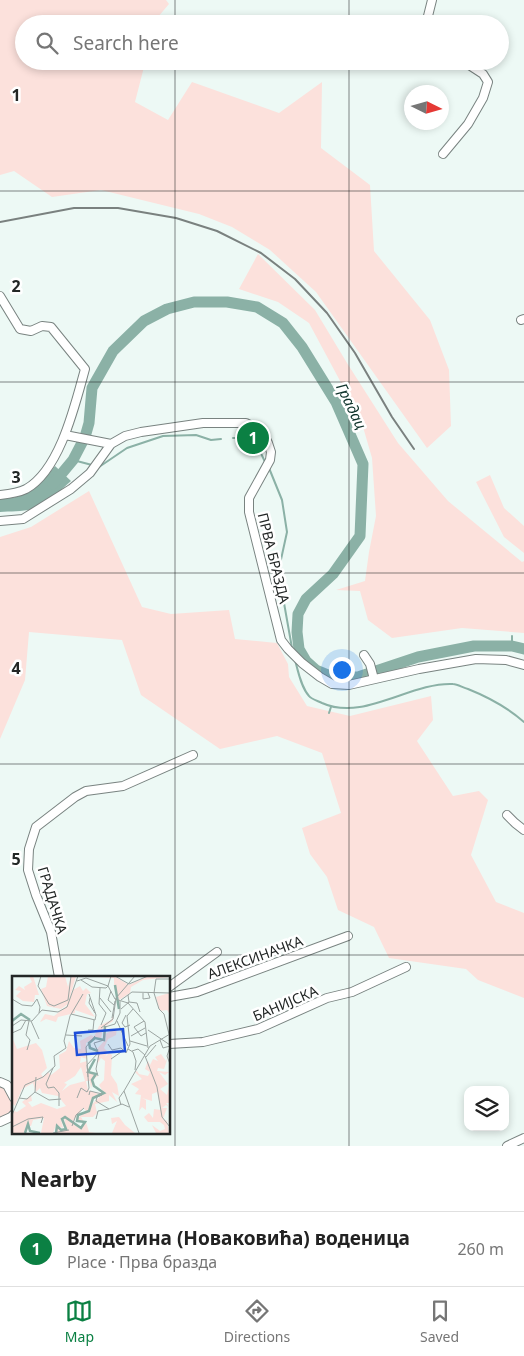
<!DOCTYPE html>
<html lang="en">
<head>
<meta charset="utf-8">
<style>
	body { margin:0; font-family:"Noto Sans",sans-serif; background:#f6f6f6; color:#222 }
	.controls { position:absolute; right:15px; bottom:15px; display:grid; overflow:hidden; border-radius:10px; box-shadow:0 2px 8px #0003 }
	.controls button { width:45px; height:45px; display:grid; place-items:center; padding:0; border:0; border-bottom:1px solid #e0e0e0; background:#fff; color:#222; font:25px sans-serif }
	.compass { position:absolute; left:404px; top:85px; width:45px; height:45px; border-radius:50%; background:#fff; box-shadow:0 2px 8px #0003; rotate:95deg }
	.you { position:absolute; left:341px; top:669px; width:18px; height:18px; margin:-12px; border:4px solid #fff; border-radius:50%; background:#1a73e8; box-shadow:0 0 0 8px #1a73e833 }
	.badge { display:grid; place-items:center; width:32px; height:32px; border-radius:50%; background:#0b8043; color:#fff; font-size:16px; font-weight:700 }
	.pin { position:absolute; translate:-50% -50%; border:2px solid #fff; box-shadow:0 1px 5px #0006 }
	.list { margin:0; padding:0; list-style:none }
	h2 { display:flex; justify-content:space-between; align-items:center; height:65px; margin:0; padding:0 20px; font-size:21px }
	h2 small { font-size:16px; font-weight:400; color:#767676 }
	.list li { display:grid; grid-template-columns:32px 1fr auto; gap:15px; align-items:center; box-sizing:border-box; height:75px; padding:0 20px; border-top:1px solid #e0e0e0 }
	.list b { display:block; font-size:19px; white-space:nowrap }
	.list p { margin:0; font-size:16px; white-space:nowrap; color:#767676 }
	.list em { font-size:16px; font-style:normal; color:#767676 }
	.icon { flex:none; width:28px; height:28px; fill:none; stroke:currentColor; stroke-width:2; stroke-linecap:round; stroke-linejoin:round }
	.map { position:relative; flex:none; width:524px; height:1146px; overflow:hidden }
	.search { position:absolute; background:#fff; box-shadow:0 2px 8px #0003; left:15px; right:15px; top:15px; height:55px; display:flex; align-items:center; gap:12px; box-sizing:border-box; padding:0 18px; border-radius:28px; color:#767676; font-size:19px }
	.sheet { height:140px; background:#fff }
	nav { display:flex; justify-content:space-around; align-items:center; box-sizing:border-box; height:70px; border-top:1px solid #e0e0e0; background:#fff; font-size:14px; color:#767676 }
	nav a { display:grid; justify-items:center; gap:2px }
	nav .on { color:#0b8043 }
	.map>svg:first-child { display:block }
	.green { fill:#fce1dc }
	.water { fill:#8bb1a6 }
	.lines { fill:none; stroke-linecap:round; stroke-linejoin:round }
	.stream { stroke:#8bb1a6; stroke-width:2 }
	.river { stroke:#8bb1a6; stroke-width:11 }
	.minor-casing { stroke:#798380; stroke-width:10 }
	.minor { stroke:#fff; stroke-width:8 }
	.rail { stroke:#7a817f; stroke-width:2 }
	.grid { fill:none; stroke:#232726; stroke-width:1; stroke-opacity:0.55 }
	.labels { text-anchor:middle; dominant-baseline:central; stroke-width:5; stroke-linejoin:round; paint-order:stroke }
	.street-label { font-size:14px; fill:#232726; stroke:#fff }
	.water-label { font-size:15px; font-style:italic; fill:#0e322a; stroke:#fff }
	.inset-river { fill:none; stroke:#8bb1a6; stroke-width:2.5 }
	.inset-road { fill:none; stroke:#9ca5a2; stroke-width:1 }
	.view { fill:#1d4ed8; fill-opacity:0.15; stroke:#1d4ed8; stroke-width:2.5 }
	.inset-edge { fill:none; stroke:#232726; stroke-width:2.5 }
	.grid-label { font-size:16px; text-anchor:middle; font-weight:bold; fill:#232726; stroke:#fff; stroke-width:5; stroke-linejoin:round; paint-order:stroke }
</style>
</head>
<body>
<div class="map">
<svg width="524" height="1146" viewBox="0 0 524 1146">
	<rect width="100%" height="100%" fill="#edf9f5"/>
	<path class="green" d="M0 0H166L169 4 152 24H24V61H143L145 63 135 102 168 120 192 82 279 113 322 82 321 148 370 185 374 251 430 320 449 370 451 426 427 448 316 292 270 250 232 227 199 214 101 190 52 197 14 171 0 175Z
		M258 254 315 310 347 363 398 443 448 501 522 562 524 561V633L462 628 392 638 368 620 360 591 336 590 365 581 369 552 376 516 372 458 361 420 309 323 278 302 239 289Z
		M490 475 504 508 524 526V553L504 537 476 482Z
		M89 491 142 607 171 614 229 610 235 639 277 643 288 664 289 677 307 706 350 716 431 696 433 720 417 741 453 796 479 791 488 800 471 855 496 902 524 913V998L478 980 466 969 389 958 374 927 338 910 327 877 310 854 302 828 341 813 322 753 277 736 220 749 141 695 122 640 29 632 25 680 0 739V537L31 527Z
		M0 1082 14 1098V1114L0 1122Z"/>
	<path class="water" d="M55 466 71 481C60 491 46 504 32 509 22 512 10 511 0 512V499C30 497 37 489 55 466Z"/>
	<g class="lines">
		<path class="stream" d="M233 438H252L257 445 266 464
			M73 460 92 465
			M97 466 99 467 127 448 163 436 196 435 211 440 221 439
			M269 468 282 500 287 532 280 564 284 603 292 648
			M512 636V646
			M295 660C298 671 301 687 309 696 311 699 318 701 322 703 364 722 410 682 453 684 458 684 463 688 468 689 488 697 507 707 524 722
			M329 713 331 707"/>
		<path class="river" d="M53 484 73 460 85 437 89 423 92 388 113 351 144 321 167 309 194 302H227L257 307 283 323 302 347 336 402 363 464 360 536 333 574 306 599 298 614 297 632 299 649 306 661 316 670 333 677H358L418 657 474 646H512L524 649"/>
		<defs>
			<path id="minor" d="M426 24 432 0
				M443 154 468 124 483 98 488 82 483 74 463 61
				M0 296 20 329 31 331 42 326 51 327 85 369C75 405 60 470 26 489 18 493 9 494 0 495
				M521 320 524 319
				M65 435 111 444
				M0 521 23 519 71 489 90 473 111 444 125 436 141 432 203 423H246L256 428 264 435 268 443 271 452 270 460 249 498V512L281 640 288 649 302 663 320 677 332 684 349 685 419 669 476 659 506 660 524 665
				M364 655 370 664 374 679
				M507 815 515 823 524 830
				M59 977 51 932 36 895 28 870 29 849 36 827 75 797 86 791 123 786 193 755
				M169 987 217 952
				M169 997 197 992 348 936
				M169 1044 203 1042 258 1029 327 998 352 992 406 967
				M0 1082 7 1085 14 1098
				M0 1122 11 1117 14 1114
				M507 1146 524 1138"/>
		</defs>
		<use href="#minor" class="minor-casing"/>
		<use href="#minor" class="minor"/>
		<path class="rail" d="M0 222 74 208H118L176 218 217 231 261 253 295 279 327 313 355 353 392 417 414 449"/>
	</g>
	<path class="grid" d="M175 0V24M349 0V24M175 61V1146M349 61V1146M0 191H524M0 382H524M0 573H524M0 764H524M0 955H524"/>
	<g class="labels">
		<g class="street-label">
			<text transform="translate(274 558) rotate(76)">ПРВА БРАЗДА</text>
			<text transform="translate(53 900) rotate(73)">ГРАДАЧКА</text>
			<text transform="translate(255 957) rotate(-20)">АЛЕКСИНАЧКА</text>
			<text transform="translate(285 1003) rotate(-23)">БАНИЈСКА</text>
		</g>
		<g class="water-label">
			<text transform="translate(352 406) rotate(64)">Градац</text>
		</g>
	</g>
	<g transform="translate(12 976)">
		<rect width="158" height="158" fill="#edf9f5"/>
		<path d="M17 0H21L27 19H23L22 26 11 25 4 20 9 15 3 14 7 10 13 14 12 11 20 6ZM36 0H53L56 11 59 0H64L56 28 49 33 35 30 29 13 34 11ZM67 0H102L117 9 136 0 158 1 131 4 119 11 118 17 107 24 102 12V2ZM68 10 71 15 74 12 79 17 75 18 73 28 83 41 63 34V37L46 41 44 46 34 43 28 46 33 38 42 40 55 30 61 14ZM157 17V37L155 34 148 35 144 21ZM102 38 101 45 91 52 89 63 83 62 74 67 75 83 69 81 68 87 75 85 74 96 77 91 76 96 86 100 81 103 79 113 78 105H74L76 114 89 119 79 124 78 130 92 117 87 109 92 104 93 85 89 82 86 87 85 73 94 63 93 58 105 52 104 59 96 63 92 72 96 76 93 81 97 77 100 79 99 99 105 108 107 120 100 116 105 126 97 119V125L83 128 85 137 81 141H69L72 146 65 143 74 135 71 132 61 145 54 142 68 153 74 146 77 156 84 157H44V151L49 154 54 153 52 141 49 143 51 152 44 149 41 157H29L32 142 21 144 19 150 14 149 12 157H0V139L2 135 5 136 14 130 10 126 19 119 20 125 16 126 20 131 29 127 45 133 54 130 46 120 30 117 28 112 24 116 21 107 10 113 3 130 0 127V61L5 73 24 67 30 74 35 92 29 98 31 101 23 105 27 104 36 96 39 99 48 92 47 79 54 75 57 65 62 72 69 73 68 65 79 59 82 61 87 50 99 44ZM69 91 73 105 58 109 50 115 55 108 52 107 63 100ZM149 78 154 85 157 78 152 93 146 92 145 95 157 96 153 99 147 96 156 108 148 113 155 119 157 110V127H154L157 131 154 129 150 132H155L151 143 155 145 157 157H144L140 149 148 155 153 153 152 149 148 146H136L132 141 137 137 141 142 142 133 149 134 145 116 140 118V125L130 122 134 124V134L130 131 127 135 129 119 123 118 127 113 119 108 130 103 123 96 125 95 127 98 136 100 138 96 133 93 136 85 138 89 141 83 146 85 143 81ZM107 141 113 149 123 157H100L105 145 100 148 99 142Z" fill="#fce1dc" fill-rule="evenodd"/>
		<path class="inset-river" d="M103 9 107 33M0 45 9 38 18 44M86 75 78 72 77 67 83 62 92 64 93 50M13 157 16 148 18 155 28 157M44 157 45 150 49 154 54 153 50 143 53 141 69 152 73 146 65 145 66 139 77 135 81 122 92 117 82 110 80 104 84 98 76 96 83 83"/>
		<path class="inset-road" d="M29 0 26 10 37 28 42 30 56 24 59 0M99 0 96 10 103 23 116 27 133 46 136 72M103 0 117 8 136 0M69 4 80 11 94 12 96 10M65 5 74 2 96 10M88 12 87 28 94 37 89 49M99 15 96 24 102 29M131 17V23L138 22 136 17M78 22 77 27 83 37M88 22 99 36M0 23 10 29 20 30 25 23 28 31 27 37M109 24 120 16 158 17M117 26 125 27 128 36M109 33 117 26 116 19M59 38 83 44 84 39 77 18M114 39 110 47 113 51 118 49M100 42 103 25M19 45 27 63M105 45 116 70M132 45 122 51 129 60 134 57M0 50 9 44 20 45 30 34 46 36 55 31 66 0M89 52 101 43 104 22 123 0M76 54H81L82 44M136 54 158 69M0 57 9 53 14 44M157 58 152 38 147 33 142 17 144 3H158M54 59 70 60M119 60 133 52M148 64 151 72 158 70M118 65 135 70M96 68 100 74 109 72M158 71 155 80 158 88M109 72 114 77 118 68 115 40 121 33M116 73 121 76 124 85 123 94M15 74 18 64 14 59 17 45M120 75 126 73 133 79M133 80 145 111 150 141 158 151M134 81 144 69M99 83 112 74M75 89 86 77M41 92 34 108 36 112 42 111 47 117V130M86 100 84 93 87 78 82 67 92 64 93 51 103 48 108 37V25M76 101 74 71 83 60M23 116 37 124 49 123M23 116 24 101M77 119 78 115 90 118M90 119 85 121 84 125 97 133 110 128 117 131M7 122 15 123 23 116M65 122 69 112 75 116 77 112 75 89M109 129 107 122 112 115M0 139 13 109 31 101 43 90 42 80 54 72 52 65 58 40 71 18M84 143 86 135 97 133M60 150 64 139 72 132M0 151 16 143 31 141 29 147M41 157 57 154M127 157 112 115 138 70 158 58"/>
		<path class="view" d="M111 53 113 75 65 79 63 57Z"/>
		<rect width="158" height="158" class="inset-edge"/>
	</g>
	<g class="grid-label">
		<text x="16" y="101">1</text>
		<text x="16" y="292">2</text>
		<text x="16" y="483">3</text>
		<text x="16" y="674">4</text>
		<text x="16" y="865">5</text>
	</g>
</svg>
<div class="controls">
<button><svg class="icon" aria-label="layers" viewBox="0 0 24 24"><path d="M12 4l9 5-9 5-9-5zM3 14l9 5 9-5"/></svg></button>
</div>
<svg class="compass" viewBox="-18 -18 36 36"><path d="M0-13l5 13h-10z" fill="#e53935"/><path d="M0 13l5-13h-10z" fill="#767676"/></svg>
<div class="you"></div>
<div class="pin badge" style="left:253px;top:438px">1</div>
<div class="search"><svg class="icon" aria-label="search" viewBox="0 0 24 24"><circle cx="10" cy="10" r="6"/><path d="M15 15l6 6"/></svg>Search here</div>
</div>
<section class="sheet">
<h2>Nearby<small></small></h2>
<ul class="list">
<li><span class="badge">1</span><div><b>Владетина (Новаковића) воденица</b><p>Place · Прва бразда</p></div><em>260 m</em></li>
</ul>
</section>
<nav>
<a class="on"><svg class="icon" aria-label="map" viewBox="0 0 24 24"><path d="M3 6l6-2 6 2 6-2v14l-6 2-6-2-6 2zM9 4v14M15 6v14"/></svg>Map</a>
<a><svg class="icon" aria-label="directions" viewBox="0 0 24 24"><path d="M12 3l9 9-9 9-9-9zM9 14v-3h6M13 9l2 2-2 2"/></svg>Directions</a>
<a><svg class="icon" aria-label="saved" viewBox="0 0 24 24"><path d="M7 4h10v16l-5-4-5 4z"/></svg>Saved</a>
</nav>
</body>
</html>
